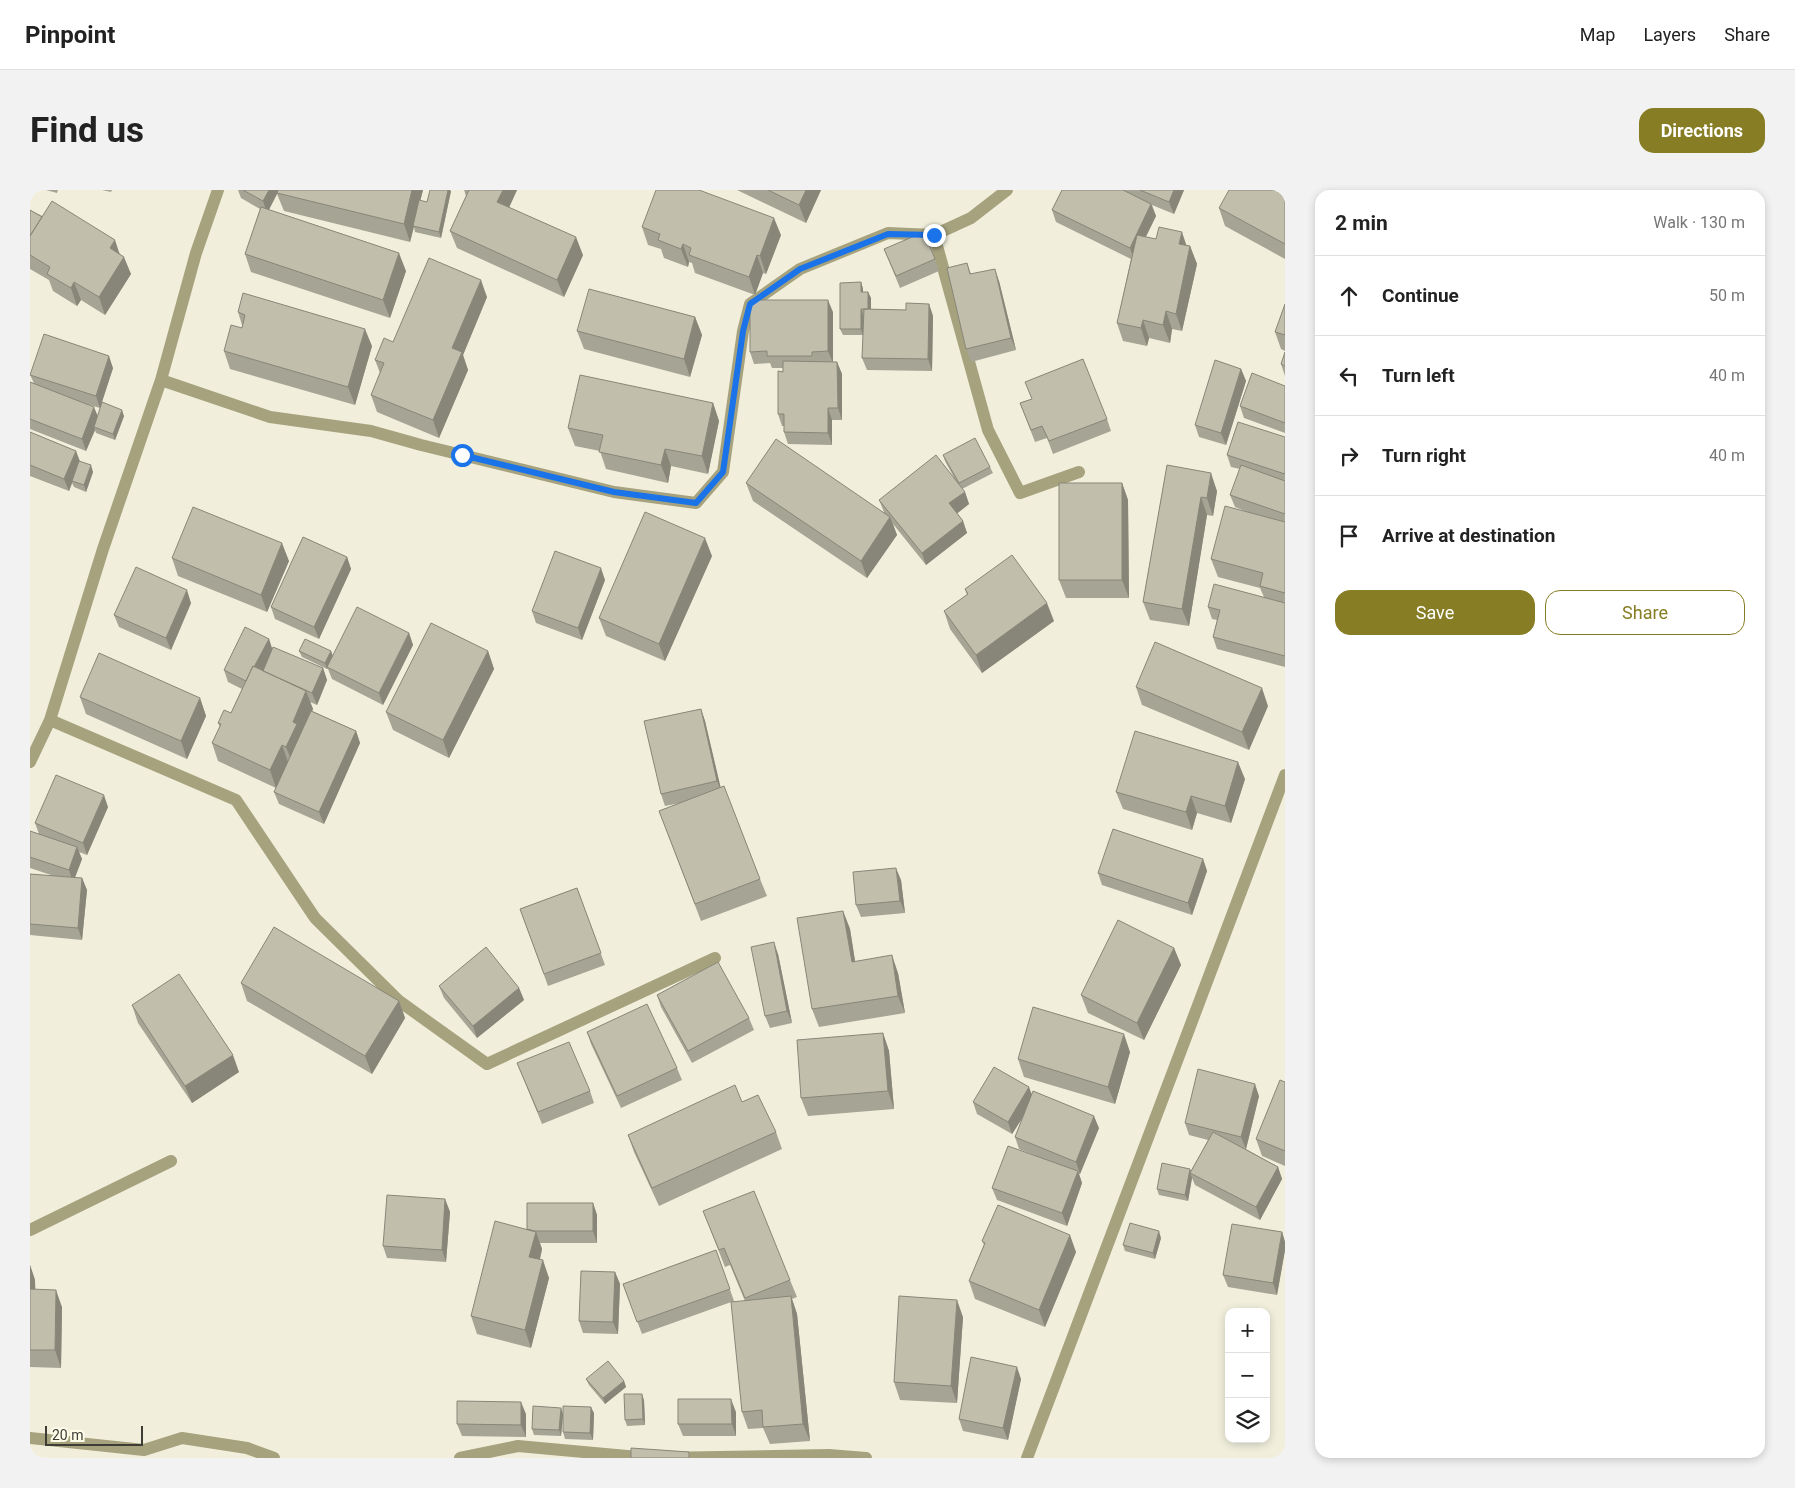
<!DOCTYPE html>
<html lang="en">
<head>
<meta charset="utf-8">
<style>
	body { margin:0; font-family:Roboto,sans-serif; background:#f2f2f2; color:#222 }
	.controls { position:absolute; right:15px; bottom:15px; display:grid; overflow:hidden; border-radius:10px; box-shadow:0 2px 8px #0003 }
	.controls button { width:45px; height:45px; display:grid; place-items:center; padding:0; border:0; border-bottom:1px solid #e0e0e0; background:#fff; color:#222; font:25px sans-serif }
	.scale { position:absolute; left:15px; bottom:12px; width:98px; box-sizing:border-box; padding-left:5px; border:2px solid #3d3c35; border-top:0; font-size:14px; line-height:18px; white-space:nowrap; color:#3d3c35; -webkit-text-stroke:4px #fefde9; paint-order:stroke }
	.stop { position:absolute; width:15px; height:15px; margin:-11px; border:4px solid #1a73e8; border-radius:50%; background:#fff }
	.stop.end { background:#1a73e8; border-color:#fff; box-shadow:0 1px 5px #0008 }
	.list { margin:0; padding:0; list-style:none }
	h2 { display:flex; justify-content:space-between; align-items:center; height:65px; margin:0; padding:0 20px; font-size:21px }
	h2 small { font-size:16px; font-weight:400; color:#767676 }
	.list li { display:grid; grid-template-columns:32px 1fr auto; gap:15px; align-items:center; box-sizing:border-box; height:80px; padding:0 20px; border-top:1px solid #e0e0e0 }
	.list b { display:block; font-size:19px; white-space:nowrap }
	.list em { font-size:16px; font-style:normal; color:#767676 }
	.actions { display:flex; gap:10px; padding:15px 20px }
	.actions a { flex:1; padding:11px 0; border:1px solid #877d24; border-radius:15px; text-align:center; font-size:18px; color:#877d24 }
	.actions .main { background:#877d24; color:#fff }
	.icon { flex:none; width:28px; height:28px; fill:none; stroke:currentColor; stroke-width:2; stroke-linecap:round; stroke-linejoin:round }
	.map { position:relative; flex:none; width:1255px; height:1268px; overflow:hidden; border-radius:15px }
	header { display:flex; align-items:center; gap:30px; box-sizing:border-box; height:70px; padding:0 25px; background:#fff; border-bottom:1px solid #e0e0e0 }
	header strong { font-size:24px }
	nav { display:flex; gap:28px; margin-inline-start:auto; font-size:18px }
	.intro { display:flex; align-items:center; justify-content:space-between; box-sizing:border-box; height:120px; padding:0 30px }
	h1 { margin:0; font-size:35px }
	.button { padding:12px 22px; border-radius:15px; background:#877d24; color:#fff; font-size:18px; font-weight:700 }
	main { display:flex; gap:30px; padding:0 30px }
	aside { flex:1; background:#fff; border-radius:15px; box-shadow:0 2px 8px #0003 }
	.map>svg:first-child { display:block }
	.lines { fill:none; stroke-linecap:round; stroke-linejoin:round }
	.street { stroke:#a6a27d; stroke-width:12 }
	.wall { fill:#a6a494 }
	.shaded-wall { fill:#878678 }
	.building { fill:#c1bfac; stroke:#878678 }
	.route { stroke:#1a73e8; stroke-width:6 }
</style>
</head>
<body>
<header>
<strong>Pinpoint</strong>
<nav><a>Map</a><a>Layers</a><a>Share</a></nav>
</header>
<div class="intro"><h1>Find us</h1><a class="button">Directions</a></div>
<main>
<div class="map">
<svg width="1255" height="1268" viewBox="0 0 1255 1268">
	<rect width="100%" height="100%" fill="#f1efdc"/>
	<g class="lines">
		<path class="street" d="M904 45 958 240 990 303 1049 282
			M131 190 240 227 341 241 391 255 584 302 666 313 693 282 713 141 720 114 770 79 858 43 904 45 941 28 977 0
			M20 530 206 610 285 728 369 811 457 874 685 768
			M0 572 20 530 73 359 131 190 166 63 188 0
			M0 1040 141 971
			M0 1248 114 1260 152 1248 217 1258 244 1268
			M430 1268 488 1256 619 1268
			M630 1268 799 1265 836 1268
			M997 1268 1255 585"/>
	</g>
	<path class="wall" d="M16 0H28L27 3Z
		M72 0H82L81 2Z
		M208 0H393L390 11 397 12 421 1 411 48 385 42 384 37 380 52 254 21 247 4 239 20 376 81 360 128 221 82 215 64 230 19 211 8Z
		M434 0H487L479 17 553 65 534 107 427 58 420 41 436 6Z
		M707 0H791L776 33Z
		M1032 0H1154L1144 24 1122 15 1126 26 1116 47 1160 56 1167 74 1152 141 1142 139 1140 153 1119 148 1117 156 1093 151 1087 133 1101 69 1026 32 1022 20Z
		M1255 0V69L1195 36 1189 18Z
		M0 20 90 64 101 84 75 125 51 110 47 116 23 101 19 90 0 79Z
		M612 37 751 45 736 84 733 83 725 105 665 83 662 73 659 72 658 77 634 68 631 59 618 55Z
		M854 59 905 69 909 81 870 98Z
		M937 73 941 84 969 91 986 160 941 172 936 159Z
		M831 92 833 99V102H838L841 108V119L876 120 899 114 903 126 902 181 837 180 832 168 833 145H813L810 139Z
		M457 107 433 165 438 180 409 248 347 222 341 205 350 183 345 170 363 152Z
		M1255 114V161L1251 159 1245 142Z
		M208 122 342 156 325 215 200 179 194 161 212 138V135Z
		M803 122V172H807L812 184V230H802V255L758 254 754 242V236H752L748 224 753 178H742L740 173 724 174 720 162Z
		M665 127 672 145 660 187 554 159 547 141Z
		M1255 162V186L1251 174Z
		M83 178 70 218 56 214 68 226H94L85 250 66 243 65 240 56 261 0 239V192L4 193 0 185Z
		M1211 179 1216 191 1196 255 1169 247 1165 235Z
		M1255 196V243L1214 228 1210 216Z
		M1002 209 1077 229 1081 241 1023 264 1017 248 1005 252 990 213Z
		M683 213 689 231 678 284 641 276 638 293 576 279 570 261 545 256 538 238Z
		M0 242 46 261 50 271 63 282 56 302 44 297 42 293 39 301 0 286Z
		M1255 247V477L1187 459 1183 447 1187 430 1182 429 1178 417 1234 407 1230 398 1188 387 1181 369 1220 323 1205 317 1200 305 1210 279 1201 277 1197 265Z
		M913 265 960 277 963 283 932 299 935 302 939 314 927 323 933 331 937 343 896 375 863 334 867 345 837 388 723 311 716 293 854 322 849 310 927 293 915 271Z
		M1137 275 1187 301 1183 326 1177 325 1159 436 1120 430 1113 412Z
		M1092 293 1098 310 1099 408H1036L1029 390Z
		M682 366 635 471 576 446 569 428Z
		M317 367 321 379 289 449 245 429 241 417Z
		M142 368 259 371 237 422 148 386Z
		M575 390 552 450 506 433 502 421Z
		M935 399 1024 431 952 483 920 439 914 421 937 405Z
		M161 413 141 460 89 437 84 425Z
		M379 443 383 455 353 515 302 489 298 479H297L272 467 269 461H301L303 466Z
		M239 449 242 460 293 478 297 490 287 515 280 512 283 519 282 521 326 541 330 553 294 634 249 614 244 602 253 583 246 598 188 571 182 553 190 537 188 533 201 523 212 499 198 492 194 480Z
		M458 461 464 479 419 568 363 540 356 522Z
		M1106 497 1238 516 1219 560 1112 515Z
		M50 507 170 508 176 526 157 569 56 524Z
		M671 519 675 531 690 597 730 689 737 706 671 731 629 621 650 613 635 616 631 604Z
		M1215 589 1201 633 1167 623 1162 640 1093 619 1086 602Z
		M78 617 57 665 49 662 52 669 45 688H52L57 700 52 750 0 745V684L24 686 0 678V641L9 644 5 633Z
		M1173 669 1177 681 1162 725 1072 695 1068 683Z
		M871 690 875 723 831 727 826 715Z
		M547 698 575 775 518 796 490 719Z
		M813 721 820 739 825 771 868 783 875 823 789 837 782 819Z
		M1144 758 1151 775 1114 850 1058 823 1051 805Z
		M748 764 762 833 740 838 735 826Z
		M211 793 369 811 375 828 342 884 217 811Z
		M409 796 489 798 494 810 447 848 414 808Z
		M627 805 719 828 724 840 662 873 631 817Z
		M102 815 209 882 162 913 108 833Z
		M557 842 647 878 652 890 591 918 561 854Z
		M853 843 859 861 864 919 778 926 771 908Z
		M1100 862 1085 914 994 887 988 869Z
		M487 873 560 901 564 913 512 934Z
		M1255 892V976L1232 966 1226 949Z
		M1002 905 1069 938 1050 984H1049L1052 993 1037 1036 967 1010 962 998 1006 966 989 959 985 947 993 927 982 944 947 924 943 912Z
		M1229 906 1216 959 1248 977 1252 989 1230 1030 1165 995 1162 988 1158 1011 1129 1005 1127 999 1161 981 1178 950 1159 945 1155 933Z
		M712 912 746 942 752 959 629 1016 604 962 598 945Z
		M415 1009 420 1022 416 1072 357 1068 353 1056Z
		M563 1013 567 1025V1053H510L512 1059 510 1070 519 1088 501 1158 447 1144 441 1126 497 1039Z
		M673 1021 760 1090 767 1107 762 1109 767 1124 780 1251 740 1254 733 1238 718 1239 712 1222 715 1111 700 1075 695 1077Z
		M1252 1042 1255 1052V1060L1247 1105 1198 1097 1193 1085Z
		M1131 1048 1125 1069 1095 1061 1093 1055Z
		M952 1051 1046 1062 1015 1137 945 1109 939 1091 954 1055Z
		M686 1060 704 1111 612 1144 593 1094Z
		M0 1075 5 1090V1099L32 1117 31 1178 0 1177Z
		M585 1082 590 1094 588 1144 553 1143 549 1131Z
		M933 1127 927 1213 870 1210 864 1192Z
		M556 1189 594 1191 596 1197 575 1214 559 1195Z
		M991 1189 978 1250 933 1241 929 1229Z
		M614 1210 615 1235 597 1236 595 1230Z
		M706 1222V1246H653L648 1234Z
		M564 1223 563 1250 535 1249 533 1242Z
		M496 1224V1247L432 1246 427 1234Z
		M533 1224 531 1246 504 1245 502 1239Z"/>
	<path class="shaded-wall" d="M239 0H249L237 23 233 11Z
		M382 0H393L380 52 374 34Z
		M418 0H420L421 1 411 48 409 42Z
		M473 0H487L474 29 467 12Z
		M776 0H791L776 33 769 15Z
		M1144 0H1154L1144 24 1139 12Z
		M1121 14 1126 26 1104 70 1100 58Z
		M744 28 751 45 736 84 730 66Z
		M1152 42 1158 60 1149 54Z
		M546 47 553 65 534 107 527 90Z
		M85 50 91 68 80 58Z
		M653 54 659 72 658 77 651 59Z
		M1160 56 1167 74 1152 141 1146 124Z
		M369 63 376 81 360 128 353 110Z
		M727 65 733 83 725 105 719 87Z
		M94 67 101 84 75 125 69 107Z
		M965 79 969 91 986 160 981 148Z
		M451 90 457 107 433 165 438 180 409 248 403 230 422 158Z
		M44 92 51 110 47 116 41 98Z
		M831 92 833 99V108L831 102Z
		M838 102 841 108V125L838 119Z
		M798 110 803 122V173L798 161Z
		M899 114 903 126 902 181 898 169Z
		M831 119 833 125V145L831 139Z
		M1136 121 1142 139 1140 153 1133 135Z
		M665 127 672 145 660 187 654 169Z
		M1113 130 1119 148 1117 156 1111 138Z
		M335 139 342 156 325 215 318 197Z
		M79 166 83 178 70 218 66 206Z
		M807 172 812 184V230L808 218Z
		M1211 179 1216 191 1196 255 1191 243Z
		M683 213 689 231 678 284 672 266Z
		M64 217 69 229 64 237 65 240 56 261 52 249Z
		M798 218 802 230V255L798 243Z
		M92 220 94 226 85 250 83 244Z
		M635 259 641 276 638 293 631 275Z
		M46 261 50 273 42 291V293L39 301 34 289Z
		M61 275 63 282 56 302 54 295Z
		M1181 283 1187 301 1183 326 1177 308Z
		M1092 293 1098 310 1099 408 1092 390Z
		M935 302 939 314 924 326 919 313Z
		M1171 307 1177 325 1159 436 1152 419Z
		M860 327 867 345 837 388 831 371Z
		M933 331 937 343 896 375 892 363Z
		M675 348 682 366 635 471 629 454Z
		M252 353 259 371 237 422 231 405Z
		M317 367 321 379 289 449 284 437Z
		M571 378 575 390 552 450 548 438Z
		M157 400 161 413 141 460 136 448Z
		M1017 413 1024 431 952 483 946 465Z
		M379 443 383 455 353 515 349 503Z
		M239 449 243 461 222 503 217 491Z
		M301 461 303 467 297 477V479L295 473Z
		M458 461 464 479 419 568 413 550Z
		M293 478 297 490 287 515 282 503Z
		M1232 498 1238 516 1219 560 1212 542Z
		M276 501 283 519 271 544 263 574 256 557 263 532Z
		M170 508 176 526 157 569 151 551Z
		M671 519 675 531 692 603 687 591Z
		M326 541 330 553 294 634 289 622Z
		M252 555 258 572 246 598 240 580Z
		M1208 572 1215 589 1201 633 1195 616Z
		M74 605 78 617 57 665 53 653Z
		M1161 606 1167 623 1162 640 1156 622Z
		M47 657 52 669 43 692 39 680Z
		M1173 669 1177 681 1162 725 1158 713Z
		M866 678 871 690 875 723 870 711Z
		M52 688 57 700 52 750 48 738Z
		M813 721 820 739 828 790 822 772Z
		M744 752 748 764 762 833 757 821Z
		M1144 758 1151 775 1114 850 1107 833Z
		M862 765 868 783 875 823 868 806Z
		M489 798 494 810 447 848 443 836Z
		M369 811 375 828 342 884 335 866Z
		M853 843 859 861 864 919 858 901Z
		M1094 844 1100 862 1085 914 1078 897Z
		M203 865 209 882 162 913 155 896Z
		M1225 894 1229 906 1216 959 1211 947Z
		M999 897 1004 910 982 944 978 932Z
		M1064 926 1069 938 1050 984 1046 972Z
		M1248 977 1252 989 1230 1030 1226 1017Z
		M1160 979 1162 984 1160 983 1162 988 1158 1011 1155 1005Z
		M1048 981 1052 993 1037 1036 1032 1023Z
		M415 1009 420 1022 416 1072 412 1060Z
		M563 1013 567 1025V1053L563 1041Z
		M1129 1041 1131 1048 1125 1069 1123 1063Z
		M506 1042 512 1059 506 1085 499 1067Z
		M1252 1042 1255 1052V1060L1247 1105 1243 1093Z
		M1040 1045 1046 1062 1015 1137 1009 1120Z
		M513 1070 519 1088 501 1158 495 1140Z
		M0 1075 5 1090 6 1117 0 1102Z
		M585 1082 590 1094 588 1144 583 1132Z
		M26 1100 32 1117 31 1178 25 1160Z
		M761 1106 767 1124 780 1251 773 1234Z
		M927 1110 933 1127 927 1213 921 1196Z
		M987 1177 991 1189 978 1250 973 1238Z
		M594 1191 596 1197 575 1214 573 1208Z
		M612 1204 614 1210 615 1235 613 1229Z
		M701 1209 706 1222V1246L702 1234Z
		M491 1212 496 1224V1247L491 1235Z
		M561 1217 564 1223 563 1250 560 1243Z
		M531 1218 533 1224 531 1246 529 1240Z"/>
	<path class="building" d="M213 0H239L233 11Z
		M248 0H382L374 34 247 3Z
		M400 0H418L409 42 383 36 389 10 397 12Z
		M439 0H473L467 12 546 47 527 90 420 41Z
		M626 0H669L744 28 730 66 727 65 719 87 659 65 661 58 653 54 651 59 628 50 630 44 612 37Z
		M738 0H776L769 15Z
		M1032 0H1093L1121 14 1100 58 1022 20Z
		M1110 0H1144L1139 12Z
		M1199 0H1255V54L1189 18Z
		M22 11 85 50 80 58 94 67 69 107 44 92 41 98 17 84 20 77 0 65V46Z
		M231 17 369 63 353 110 215 64Z
		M0 20 12 27 0 46Z
		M1129 37 1152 42 1149 54 1160 56 1146 124 1136 121 1133 135 1113 130 1111 138 1087 133 1107 45 1126 49Z
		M894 42 905 69 866 86 854 59Z
		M399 68 451 90 422 158 432 162 403 230 341 205 354 173 345 170 354 148 363 152Z
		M937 73 940 84 965 79 981 148 936 159 917 78Z
		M831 92V102H838V119H831V139H810V93Z
		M559 99 665 127 654 169 547 141Z
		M213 103 335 139 318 197 194 161 201 135 212 138 215 125 208 122Z
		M720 110H798V161L782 162V166H737V161L720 162Z
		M876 113 899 114 898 169 832 168 834 119 876 120Z
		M1255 114V145L1245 142Z
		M14 144 79 166 66 206 0 185Z
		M1255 162V176L1251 174Z
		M1053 169 1077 229 1019 251 1012 236 1001 240 990 213 1002 209 995 192Z
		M1185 170 1211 179 1191 243 1165 235Z
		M753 171 807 172 808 218H798V243L754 242V224H748V181L753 182Z
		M1222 183 1255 196V233L1210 216Z
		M550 185 683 213 672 266 635 259 631 275 569 262 573 245 538 238Z
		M0 192 64 217 52 249 0 229Z
		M72 212 92 220 83 244 64 237Z
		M1208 232 1255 247V284L1197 265Z
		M0 242 46 261 34 289 0 275Z
		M945 248 960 277 929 293 913 265Z
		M746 249 860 327 831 371 716 293Z
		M906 265 935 302 919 313 933 331 892 363 849 310Z
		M49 271 61 275 54 295 42 291Z
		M1137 275 1181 283 1177 308 1171 307 1152 419 1113 412Z
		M1211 275 1255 291V324L1200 305Z
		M1029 293H1092V390H1029Z
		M1195 316 1255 332V403L1230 396 1233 383 1181 369Z
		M163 317 252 353 231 405 142 368Z
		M615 322 675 348 629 454 569 428Z
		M273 347 317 367 284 437 241 417Z
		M525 361 571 378 548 438 502 421Z
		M982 365 1017 413 946 465 914 421 938 404 935 399Z
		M106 377 157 400 136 448 84 425Z
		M1184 394 1255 413V466L1183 447 1190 420 1178 417Z
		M327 417 379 443 349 503 297 477Z
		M401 433 458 461 413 550 356 522Z
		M215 437 239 449 224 477 223 476 216 491 194 480Z
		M275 449 301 461 295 473 269 461Z
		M1125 452 1232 498 1212 542 1106 497Z
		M243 457 293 478 282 503 233 481Z
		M69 463 170 508 151 551 50 507Z
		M223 476 276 501 263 532 267 534 256 557 252 555 240 580 182 553 191 534 188 533 194 520 201 523Z
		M671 519 687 591 631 604 614 531Z
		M281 521 326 541 289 622 244 602Z
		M1105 541 1208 572 1195 616 1161 606 1156 622 1086 602Z
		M26 585 74 605 53 653 5 633Z
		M694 596 730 689 665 714 629 621Z
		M1083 639 1173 669 1158 713 1068 683Z
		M0 641 47 657 39 680 0 667Z
		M866 678 870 711 826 715 823 682Z
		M0 684 52 688 48 738 0 734Z
		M547 698 571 763 514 784 490 719Z
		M813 721 822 772 862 765 868 806 782 819 767 728Z
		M1088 730 1144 758 1107 833 1051 805Z
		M244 737 369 811 335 866 211 793Z
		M744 752 757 821 735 826 721 757Z
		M456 757 489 798 443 836 409 796Z
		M688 772 719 828 658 861 627 805Z
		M149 784 203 865 155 896 102 815Z
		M617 814 647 878 587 906 557 842Z
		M1003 817 1094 844 1078 897 988 869Z
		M853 843 858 901 771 908 767 850Z
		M539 852 560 901 508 922 487 873Z
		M964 877 999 897 978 932 943 912Z
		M1168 879 1225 894 1211 947 1155 933Z
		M1250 890 1255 892V961L1226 949Z
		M705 895 712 912 728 905 746 942 622 998 598 945Z
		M1003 901 1064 926 1046 972 985 947Z
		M1183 942 1248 977 1226 1017 1160 983Z
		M978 956 1048 981 1032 1023 962 998Z
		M1132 973 1160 979 1155 1005 1127 999Z
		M724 1001 760 1090 715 1108 694 1058 689 1060 673 1021Z
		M357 1005 415 1009 412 1060 353 1056Z
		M497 1013H563V1041H505L497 1039Z
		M968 1015 1040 1045 1009 1120 939 1091 955 1053 952 1051Z
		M465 1031 506 1042 499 1067 513 1070 495 1140 441 1126Z
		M1100 1033 1129 1041 1123 1063 1093 1055Z
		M1202 1034 1252 1042 1243 1093 1193 1085Z
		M686 1060 700 1099 607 1132 593 1094Z
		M551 1081 585 1082 583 1132 549 1131Z
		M0 1099 26 1100 25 1160H0Z
		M761 1106 773 1234 733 1237 732 1220 712 1222 701 1112Z
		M869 1106 927 1110 921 1196 864 1192Z
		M941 1167 987 1177 973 1238 929 1229Z
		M578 1171 594 1191 573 1208 556 1189Z
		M594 1204H612L613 1229 595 1230Z
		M648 1209H701L702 1234H648Z
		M427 1211 491 1212V1235L427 1234Z
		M503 1216 531 1218 529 1240 502 1239Z
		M533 1216 561 1217 560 1243 533 1242Z
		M601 1258 659 1262V1268H601Z"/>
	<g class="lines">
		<path class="route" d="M432 265 584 302 666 313 693 282 713 141 720 114 770 79 858 44 904 45"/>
	</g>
</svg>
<div class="controls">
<button>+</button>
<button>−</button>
<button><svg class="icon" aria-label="layers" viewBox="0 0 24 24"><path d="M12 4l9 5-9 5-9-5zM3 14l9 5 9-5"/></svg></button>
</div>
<div class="scale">20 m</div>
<div class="stop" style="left:432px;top:265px"></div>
<div class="stop end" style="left:904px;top:45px"></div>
</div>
<aside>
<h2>2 min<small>Walk · 130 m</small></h2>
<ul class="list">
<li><svg class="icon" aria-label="ahead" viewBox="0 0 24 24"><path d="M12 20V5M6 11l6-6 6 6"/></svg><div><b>Continue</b></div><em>50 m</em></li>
<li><svg class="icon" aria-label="left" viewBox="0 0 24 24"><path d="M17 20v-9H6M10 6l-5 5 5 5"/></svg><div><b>Turn left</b></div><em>40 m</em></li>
<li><svg class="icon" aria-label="right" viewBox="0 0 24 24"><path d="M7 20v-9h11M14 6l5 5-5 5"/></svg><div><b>Turn right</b></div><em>40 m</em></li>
<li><svg class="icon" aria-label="arrive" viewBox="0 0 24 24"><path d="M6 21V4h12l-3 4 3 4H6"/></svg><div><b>Arrive at destination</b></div></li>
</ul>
<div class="actions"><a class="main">Save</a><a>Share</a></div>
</aside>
</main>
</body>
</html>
